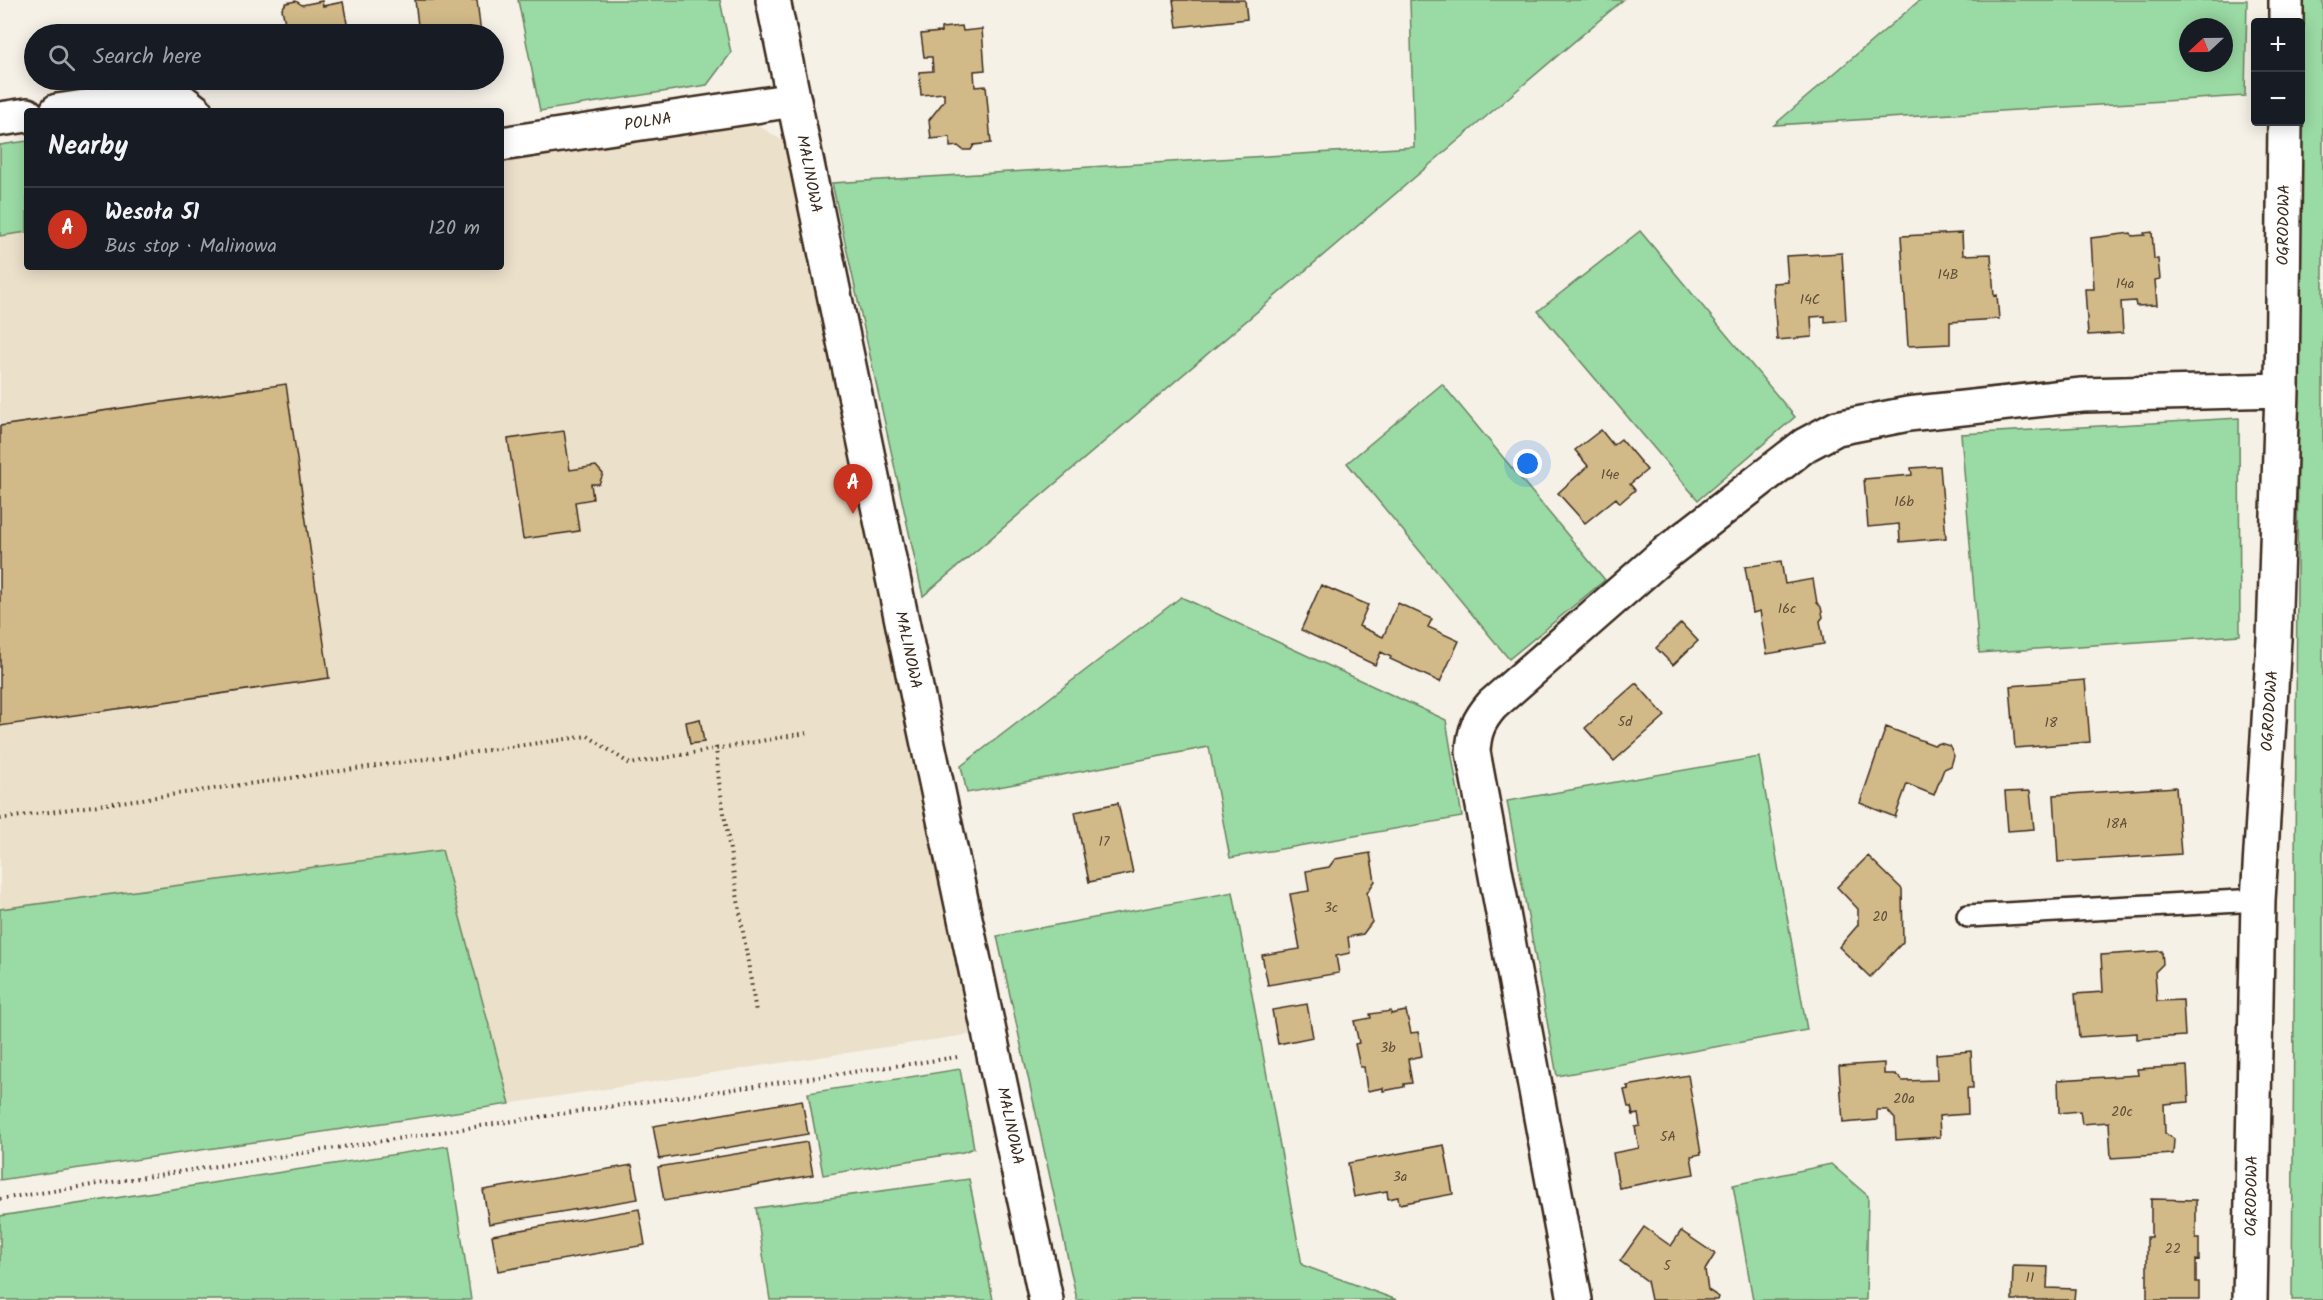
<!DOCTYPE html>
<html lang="en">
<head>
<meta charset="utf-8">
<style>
	body { margin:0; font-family:Kalam,sans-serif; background:#242831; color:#f1f3f6 }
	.controls { position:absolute; right:18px; top:18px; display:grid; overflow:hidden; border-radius:6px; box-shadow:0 3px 15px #0003 }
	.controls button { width:54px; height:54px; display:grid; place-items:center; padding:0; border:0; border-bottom:2px solid #363941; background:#171b24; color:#f1f3f6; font:30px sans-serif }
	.compass { position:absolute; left:2179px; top:18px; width:54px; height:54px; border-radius:50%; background:#171b24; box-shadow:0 3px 15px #0003; rotate:248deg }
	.you { position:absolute; left:1528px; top:464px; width:21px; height:21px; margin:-15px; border:4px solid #fff; border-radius:50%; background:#1a73e8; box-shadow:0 0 0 9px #1a73e833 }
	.badge { display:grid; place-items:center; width:39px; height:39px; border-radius:50%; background:#c8321e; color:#fff; font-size:20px; font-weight:700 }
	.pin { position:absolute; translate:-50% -50px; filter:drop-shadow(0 2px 3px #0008) }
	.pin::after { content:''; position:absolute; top:32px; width:21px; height:18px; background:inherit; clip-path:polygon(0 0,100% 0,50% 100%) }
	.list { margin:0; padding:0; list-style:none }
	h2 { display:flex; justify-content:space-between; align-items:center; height:78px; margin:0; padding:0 24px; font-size:26px }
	h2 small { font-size:20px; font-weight:400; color:#9ea1a6 }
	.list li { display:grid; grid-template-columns:39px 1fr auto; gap:18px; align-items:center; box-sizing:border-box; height:84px; padding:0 24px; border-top:2px solid #363941 }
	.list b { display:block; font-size:22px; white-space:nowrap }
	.list p { margin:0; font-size:20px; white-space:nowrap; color:#9ea1a6 }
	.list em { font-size:20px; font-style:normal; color:#9ea1a6 }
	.icon { flex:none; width:33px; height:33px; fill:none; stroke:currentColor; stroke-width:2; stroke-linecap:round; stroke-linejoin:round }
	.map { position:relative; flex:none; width:2323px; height:1300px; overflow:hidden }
	.search { position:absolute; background:#171b24; box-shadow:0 3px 15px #0003; left:24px; top:24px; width:480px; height:66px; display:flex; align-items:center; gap:15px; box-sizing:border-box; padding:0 21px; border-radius:33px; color:#9ea1a6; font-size:22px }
	.panel { position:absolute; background:#171b24; box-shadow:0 3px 15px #0003; left:24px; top:108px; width:480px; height:162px; border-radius:6px }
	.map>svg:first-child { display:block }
	.built { fill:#ebe0ca }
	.green { fill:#9adaa4; stroke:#6a8261; stroke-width:1.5; fill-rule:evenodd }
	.building { fill:#d1b988; stroke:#3b2a1e; stroke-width:1.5 }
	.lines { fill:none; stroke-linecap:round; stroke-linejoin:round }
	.service-casing { stroke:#3b2a1e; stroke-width:26 }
	.minor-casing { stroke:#3b2a1e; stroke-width:38 }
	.path { stroke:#3b2a1e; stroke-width:4; stroke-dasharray:1.5 4.5; stroke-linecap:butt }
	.service { stroke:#fff; stroke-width:21 }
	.minor { stroke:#fff; stroke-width:33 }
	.labels { text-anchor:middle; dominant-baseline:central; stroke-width:4.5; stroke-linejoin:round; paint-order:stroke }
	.number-label { font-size:14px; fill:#604e38 }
	.street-label { font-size:16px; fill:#3b2a1e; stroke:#fff }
</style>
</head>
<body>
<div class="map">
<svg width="2323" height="1300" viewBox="0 0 2323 1300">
	<rect width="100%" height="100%" fill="#f6f1e7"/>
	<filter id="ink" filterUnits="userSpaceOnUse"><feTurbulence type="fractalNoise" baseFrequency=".0167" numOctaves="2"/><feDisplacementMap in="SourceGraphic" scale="12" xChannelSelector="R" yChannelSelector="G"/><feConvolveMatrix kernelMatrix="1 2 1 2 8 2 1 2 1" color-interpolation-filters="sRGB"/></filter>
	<g filter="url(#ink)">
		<path class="built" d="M750 120 786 143 973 1034 0 1180V236L27 232V267H501V157Z"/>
		<path class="green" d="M518 0H720L731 53 707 85 540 111Z
			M1410 0H1623L923 596 832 183 1414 147Z
			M1920 0H2247L2245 96 1774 125ZM2188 27H2224V63H2188Z
			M2301 0H2323V1300H2292Z
			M27 141V232L0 236V145Z
			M1640 231 1795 417 1698 500 1538 311Z
			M1442 384 1605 580 1509 659 1347 463Z
			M2239 418 2240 635 1979 653 1961 434Z
			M1181 597 1446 720 1462 817 1230 858 1209 747 967 793 961 766Z
			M1759 757 1807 1030 1557 1076 1507 801Z
			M442 850 510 1104 0 1180V909Z
			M1233 892 1302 1265 1397 1300H1077L997 936Z
			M960 1069 974 1148 963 1152 823 1175 808 1093Z
			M448 1146 471 1300H0V1216Z
			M1831 1164 1868 1196 1866 1300H1753L1733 1185Z
			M969 1179 993 1300H770L756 1208Z"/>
		<path class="building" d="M415 0H477L481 34H419Z
			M1173 0H1245L1247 19 1177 27Z
			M296 1 302 5 322 1 323 6 343 2 349 34H267L266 31 286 27 282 9 286 3Z
			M962 26 963 31 982 29 985 70 974 71 975 87 986 86 991 143 974 145 971 150H963L958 146 950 147V137L931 139 929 120 944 101V93L921 95 919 72 933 71 932 57H924L921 34 941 32V28Z
			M2152 232 2154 259H2158L2160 279 2155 280 2157 305 2136 306 2135 301 2121 302 2123 333 2088 335 2085 289H2094L2091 238 2131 233 2132 236 2145 235 2144 233Z
			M1962 233 1963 255 1991 254 1994 296 1997 295 1999 319 1950 322V344L1908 346 1901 236Z
			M1842 253 1846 320 1825 322V316L1811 317 1812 337 1777 340 1773 283 1788 282 1786 256Z
			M286 384 329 678 0 726V426Z
			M1601 430 1613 445 1621 439 1647 470 1630 484 1635 490 1620 503 1616 498 1585 523 1558 493 1588 466 1575 450Z
			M564 431 570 470 596 466 603 474 599 484H591L593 499 575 502 579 531 523 539 508 439Z
			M1940 466 1946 538 1900 542 1899 524 1868 527 1864 479 1912 475 1911 468Z
			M1781 561 1785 584 1813 579 1817 603 1821 607 1823 617 1820 621 1824 644 1767 654 1760 611 1753 613 1745 567Z
			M1321 585 1368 605 1359 626 1383 637 1398 603 1432 619 1428 627 1459 641 1440 682 1390 659 1391 657 1381 652 1375 665 1301 630Z
			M1681 623 1698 641 1673 665 1656 648Z
			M2085 680 2090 742 2015 748 2010 686Z
			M1636 683 1665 716 1614 761 1585 728Z
			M700 719 704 742 690 744 686 722Z
			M1886 727 1934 745 1940 743 1950 746 1954 756 1951 766 1944 769 1934 795 1907 784 1895 817 1860 803Z
			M2176 787 2181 854 2058 862 2054 795Z
			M2030 791 2034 829 2008 831 2005 792Z
			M1118 803 1133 873 1089 882 1075 812Z
			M1370 853 1375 881 1367 893 1372 922 1363 934 1348 937 1350 953 1336 956 1339 973 1268 985 1262 955 1300 949 1290 894 1309 891 1306 871 1329 867 1335 859Z
			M1868 856 1902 889 1903 942 1870 977 1839 947 1858 925V909L1837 887Z
			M2162 951 2163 964 2155 972 2157 1001 2183 1000 2185 1036 2137 1039V1033L2079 1037 2075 994 2103 992 2101 955Z
			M1307 1004 1313 1037 1278 1044 1272 1010Z
			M1391 1011V1014L1406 1011 1411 1033 1418 1032 1422 1056 1408 1059 1412 1083 1404 1084V1087L1383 1091V1088L1367 1091 1364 1067H1360L1355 1044 1359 1043 1354 1021 1371 1018 1370 1014Z
			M1971 1051 1973 1088H1967L1968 1114 1939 1116 1940 1137 1896 1140 1895 1119 1887 1110H1877V1120L1843 1123 1839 1066 1884 1063V1074H1895L1903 1081 1937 1080 1936 1054Z
			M2187 1066 2189 1102 2164 1104 2165 1133 2174 1139 2173 1154 2111 1158 2109 1122 2082 1124 2080 1111 2059 1113 2058 1080 2138 1075 2137 1069Z
			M1688 1075 1701 1154 1691 1156 1694 1174 1619 1188 1613 1153 1639 1148 1635 1127 1640 1126 1638 1114 1633 1115 1631 1107H1628L1624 1090 1629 1089 1627 1086Z
			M802 1100 808 1134 659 1159 653 1126Z
			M807 1142 813 1175 664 1201 658 1167Z
			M1444 1145 1453 1194 1399 1204 1398 1197 1388 1199 1387 1191 1354 1197 1348 1163Z
			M632 1165 638 1199 489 1224 483 1190Z
			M2151 1199 2196 1200V1238H2199V1261L2196 1260V1282H2199V1300H2147V1237H2151Z
			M639 1209 645 1245 498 1271 492 1235Z
			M1644 1227 1671 1246 1681 1231 1715 1254 1705 1270 1708 1290 1719 1297 1718 1300H1651L1647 1281 1620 1261Z
			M2013 1266 2048 1267 2047 1288 2075 1289 2074 1300H2012Z"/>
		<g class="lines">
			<defs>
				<path id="service" d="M1968 916 2258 900"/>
				<path id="minor" d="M773 0 908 650 1046 1300
					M2286 22V0
					M57 111 173 94 195 111
					M0 119 27 115
					M501 144 794 100
					M1575 1300 1473 752C1474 731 1479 720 1492 705L1662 556 1805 445 1837 428 1908 414 2082 395 2282 390
					M2250 1300 2258 900 2274 639 2282 390 2285 122"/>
			</defs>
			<use href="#service" class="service-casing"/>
			<use href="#minor" class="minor-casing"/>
			<path class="path" d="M716 747 719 782 756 1012
				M0 819 588 736 630 764 806 733
				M0 1199 573 1112 958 1057"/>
			<use href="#service" class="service"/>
			<use href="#minor" class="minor"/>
		</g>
	</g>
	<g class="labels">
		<g class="number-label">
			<text x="1948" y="275">14B</text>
			<text x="2125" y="284">14a</text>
			<text x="1810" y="300">14C</text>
			<text x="1610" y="475">14e</text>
			<text x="1904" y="502">16b</text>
			<text x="1787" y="609">16c</text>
			<text x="1625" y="722">5d</text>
			<text x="2051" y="723">18</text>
			<text x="2117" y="824">18A</text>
			<text x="1104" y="842">17</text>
			<text x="1331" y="908">3c</text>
			<text x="1880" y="917">20</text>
			<text x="1388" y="1048">3b</text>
			<text x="1904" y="1099">20a</text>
			<text x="2122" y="1112">20c</text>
			<text x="1668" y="1137">5A</text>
			<text x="1400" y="1177">3a</text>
			<text x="2173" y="1249">22</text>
			<text x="1667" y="1266">5</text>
			<text x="2030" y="1278">11</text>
		</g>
		<g class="street-label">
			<text transform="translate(648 122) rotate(-9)">POLNA</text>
			<text transform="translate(809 174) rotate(79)">MALINOWA</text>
			<text transform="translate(2284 225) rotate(-89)">OGRODOWA</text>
			<text transform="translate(908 650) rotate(78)">MALINOWA</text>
			<text transform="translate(2270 711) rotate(-86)">OGRODOWA</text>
			<text transform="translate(1010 1126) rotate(78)">MALINOWA</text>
			<text transform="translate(2252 1196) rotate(-89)">OGRODOWA</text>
		</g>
	</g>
</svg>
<div class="controls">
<button>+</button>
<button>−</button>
</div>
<svg class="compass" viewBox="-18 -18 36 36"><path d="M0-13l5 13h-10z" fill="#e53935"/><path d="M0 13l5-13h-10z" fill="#9ea1a6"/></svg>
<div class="you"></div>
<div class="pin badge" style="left:853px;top:514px">A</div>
<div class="search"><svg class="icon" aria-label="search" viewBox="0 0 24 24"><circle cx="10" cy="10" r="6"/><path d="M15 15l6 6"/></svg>Search here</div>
<section class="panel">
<h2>Nearby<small></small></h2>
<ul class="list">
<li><span class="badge">A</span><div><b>Wesoła 51</b><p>Bus stop · Malinowa</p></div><em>120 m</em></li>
</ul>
</section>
</div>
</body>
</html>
